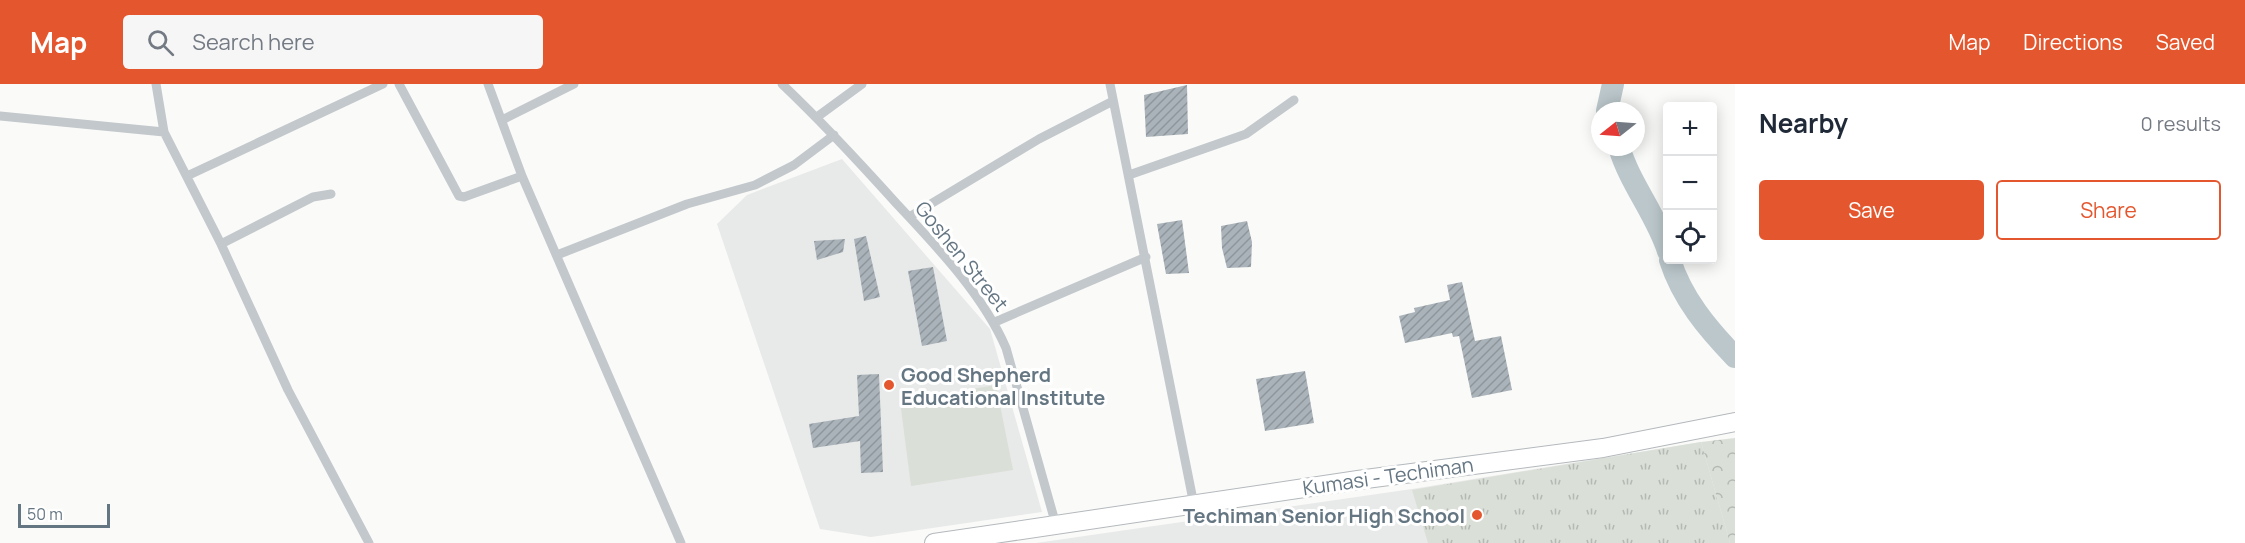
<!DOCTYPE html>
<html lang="en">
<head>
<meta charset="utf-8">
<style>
	body { margin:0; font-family:Manrope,sans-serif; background:#f6f6f7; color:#1f2937 }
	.controls { position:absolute; right:18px; top:18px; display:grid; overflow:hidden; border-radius:6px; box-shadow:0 3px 15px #0003 }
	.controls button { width:54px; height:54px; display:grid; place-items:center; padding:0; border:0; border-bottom:2px solid #e0e1e3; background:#fff; color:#1f2937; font:30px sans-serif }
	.compass { position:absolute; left:1591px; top:18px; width:54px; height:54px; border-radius:50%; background:#fff; box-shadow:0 3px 15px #0003; rotate:253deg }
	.scale { position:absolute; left:18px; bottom:15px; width:92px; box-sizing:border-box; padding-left:6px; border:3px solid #657683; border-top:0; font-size:16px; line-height:21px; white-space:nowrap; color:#657683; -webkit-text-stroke:4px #fff; paint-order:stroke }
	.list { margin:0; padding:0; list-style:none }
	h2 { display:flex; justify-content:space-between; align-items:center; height:78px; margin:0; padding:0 24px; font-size:26px }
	h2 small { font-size:20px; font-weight:400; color:#747a83 }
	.actions { display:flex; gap:12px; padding:18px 24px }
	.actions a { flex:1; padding:14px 0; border:2px solid #e4572e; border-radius:6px; text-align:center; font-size:21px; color:#e4572e }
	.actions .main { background:#e4572e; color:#fff }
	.icon { flex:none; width:33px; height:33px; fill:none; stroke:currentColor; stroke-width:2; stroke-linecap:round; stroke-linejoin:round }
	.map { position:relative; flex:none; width:1735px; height:459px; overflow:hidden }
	header { display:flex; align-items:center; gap:36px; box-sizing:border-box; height:84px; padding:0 30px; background:#e4572e; color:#fff }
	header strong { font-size:28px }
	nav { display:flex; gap:33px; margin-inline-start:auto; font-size:21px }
	.search { width:420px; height:54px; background:#f6f6f7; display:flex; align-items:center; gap:15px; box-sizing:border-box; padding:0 21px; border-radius:6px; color:#747a83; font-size:22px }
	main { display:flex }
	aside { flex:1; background:#fff }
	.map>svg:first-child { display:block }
	.built { fill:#e8e9e9 }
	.grass { fill:url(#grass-tufts) }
	.forest { fill:url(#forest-crowns) }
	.pitch { fill:#dadfd7 }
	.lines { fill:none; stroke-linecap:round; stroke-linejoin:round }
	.river { stroke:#bbc7cb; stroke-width:22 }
	.building { fill:url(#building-hatch) }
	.highway-casing { stroke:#b4b9bd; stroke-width:20 }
	.street { stroke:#c3c8cc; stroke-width:9 }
	.highway { stroke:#fff; stroke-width:18 }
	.poi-dot { fill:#e4572e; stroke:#fff; stroke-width:2 }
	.labels { text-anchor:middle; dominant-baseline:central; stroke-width:6; stroke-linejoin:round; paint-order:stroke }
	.street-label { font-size:20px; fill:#657683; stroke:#fff }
	.poi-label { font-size:20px; font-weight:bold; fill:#657683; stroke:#fff; text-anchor:start }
</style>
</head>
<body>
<header>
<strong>Map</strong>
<div class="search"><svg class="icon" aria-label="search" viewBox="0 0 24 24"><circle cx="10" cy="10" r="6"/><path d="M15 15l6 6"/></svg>Search here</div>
<nav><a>Map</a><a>Directions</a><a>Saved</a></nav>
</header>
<main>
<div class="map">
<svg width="1735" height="459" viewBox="0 0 1735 459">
	<defs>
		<pattern id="grass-tufts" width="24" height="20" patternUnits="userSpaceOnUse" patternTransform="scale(1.5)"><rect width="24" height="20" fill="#dadfd7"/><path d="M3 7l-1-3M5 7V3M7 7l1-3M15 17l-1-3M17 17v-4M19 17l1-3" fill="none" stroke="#b4b9b4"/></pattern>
		<pattern id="forest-crowns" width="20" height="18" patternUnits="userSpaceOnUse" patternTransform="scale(1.5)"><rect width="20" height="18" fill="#dadfd7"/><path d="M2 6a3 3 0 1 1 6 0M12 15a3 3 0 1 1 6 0" fill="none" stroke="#b4b9b4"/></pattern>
		<pattern id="building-hatch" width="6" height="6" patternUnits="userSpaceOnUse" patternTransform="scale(1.5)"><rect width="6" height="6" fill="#aab3b9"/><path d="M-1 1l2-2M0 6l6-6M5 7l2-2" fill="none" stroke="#8e969c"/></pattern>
	</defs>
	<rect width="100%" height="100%" fill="#fafaf8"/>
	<path class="built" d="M842 75 990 245 1042 428 871 453 820 445 717 140 747 111Z
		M1701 358 1730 459H1036L1412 405Z"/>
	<path class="grass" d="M1701 358 1730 459H1428L1412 406Z"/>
	<path class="forest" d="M1735 354V459H1730L1701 358Z"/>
	<path class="pitch" d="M996 301 1013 386 911 402 900 317Z"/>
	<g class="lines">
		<path class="river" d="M1607 27 1613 0
			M1619 63C1630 100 1656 130 1668 167
			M1670 176C1682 214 1707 244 1735 273"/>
	</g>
	<path class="building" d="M1187 1 1188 50 1146 53 1144 11Z
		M1182 136 1189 189 1166 190 1157 140Z
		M1247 137 1252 158 1251 183 1227 184 1222 164 1221 142Z
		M866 152 880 213 864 217 854 155Z
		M845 155 843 168 817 176 814 157Z
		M933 183 947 257 922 262 908 187Z
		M1462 198 1475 257 1501 252 1512 306 1472 314 1459 252 1453 253 1452 249 1405 259 1399 232 1415 228 1414 224 1450 216 1447 201Z
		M1305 287 1314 339 1265 347 1256 295Z
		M879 290 883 388 861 389 860 357 813 364 809 340 859 332 857 291Z"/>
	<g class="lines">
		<defs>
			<path id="highway" d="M934 459 1358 396 1603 364 1735 338"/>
		</defs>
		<use href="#highway" class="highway-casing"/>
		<path class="street" d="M399 0 459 112 464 113 522 92
			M488 0 522 92 681 459
			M782 0C822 38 859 78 896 119 936 162 982 209 1006 264L1056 441
			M1110 0 1194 421
			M0 32 164 48 156 0
			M817 33 862 0
			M502 36 574 0
			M164 48 221 160 288 306 369 459
			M1129 91 1246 50 1294 16
			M187 92 383 0
			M909 133 1039 55 1113 17
			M221 160 313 113 331 110
			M557 171 687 120 755 101 794 81 834 51
			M995 238 1146 173"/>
		<use href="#highway" class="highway"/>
	</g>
	<g class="poi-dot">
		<circle cx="889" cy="301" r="6"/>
		<circle cx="1477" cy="431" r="6"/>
	</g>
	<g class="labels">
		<g class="street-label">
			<text transform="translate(962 172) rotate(51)">Goshen Street</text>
			<text transform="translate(1388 392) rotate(-8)">Kumasi - Techiman</text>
		</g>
		<g class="poi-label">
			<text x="901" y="290">Good Shepherd<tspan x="901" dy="23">Educational Institute</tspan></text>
			<text x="1465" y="431" text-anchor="end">Techiman Senior High School</text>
		</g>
	</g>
</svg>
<div class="controls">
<button>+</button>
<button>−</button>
<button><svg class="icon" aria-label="locate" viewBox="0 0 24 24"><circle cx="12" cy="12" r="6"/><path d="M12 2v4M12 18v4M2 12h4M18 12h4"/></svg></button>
</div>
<svg class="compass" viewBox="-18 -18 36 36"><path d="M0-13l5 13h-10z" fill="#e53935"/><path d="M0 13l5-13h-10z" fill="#747a83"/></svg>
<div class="scale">50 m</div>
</div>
<aside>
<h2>Nearby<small>0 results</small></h2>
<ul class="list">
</ul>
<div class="actions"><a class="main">Save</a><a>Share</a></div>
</aside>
</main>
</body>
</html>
